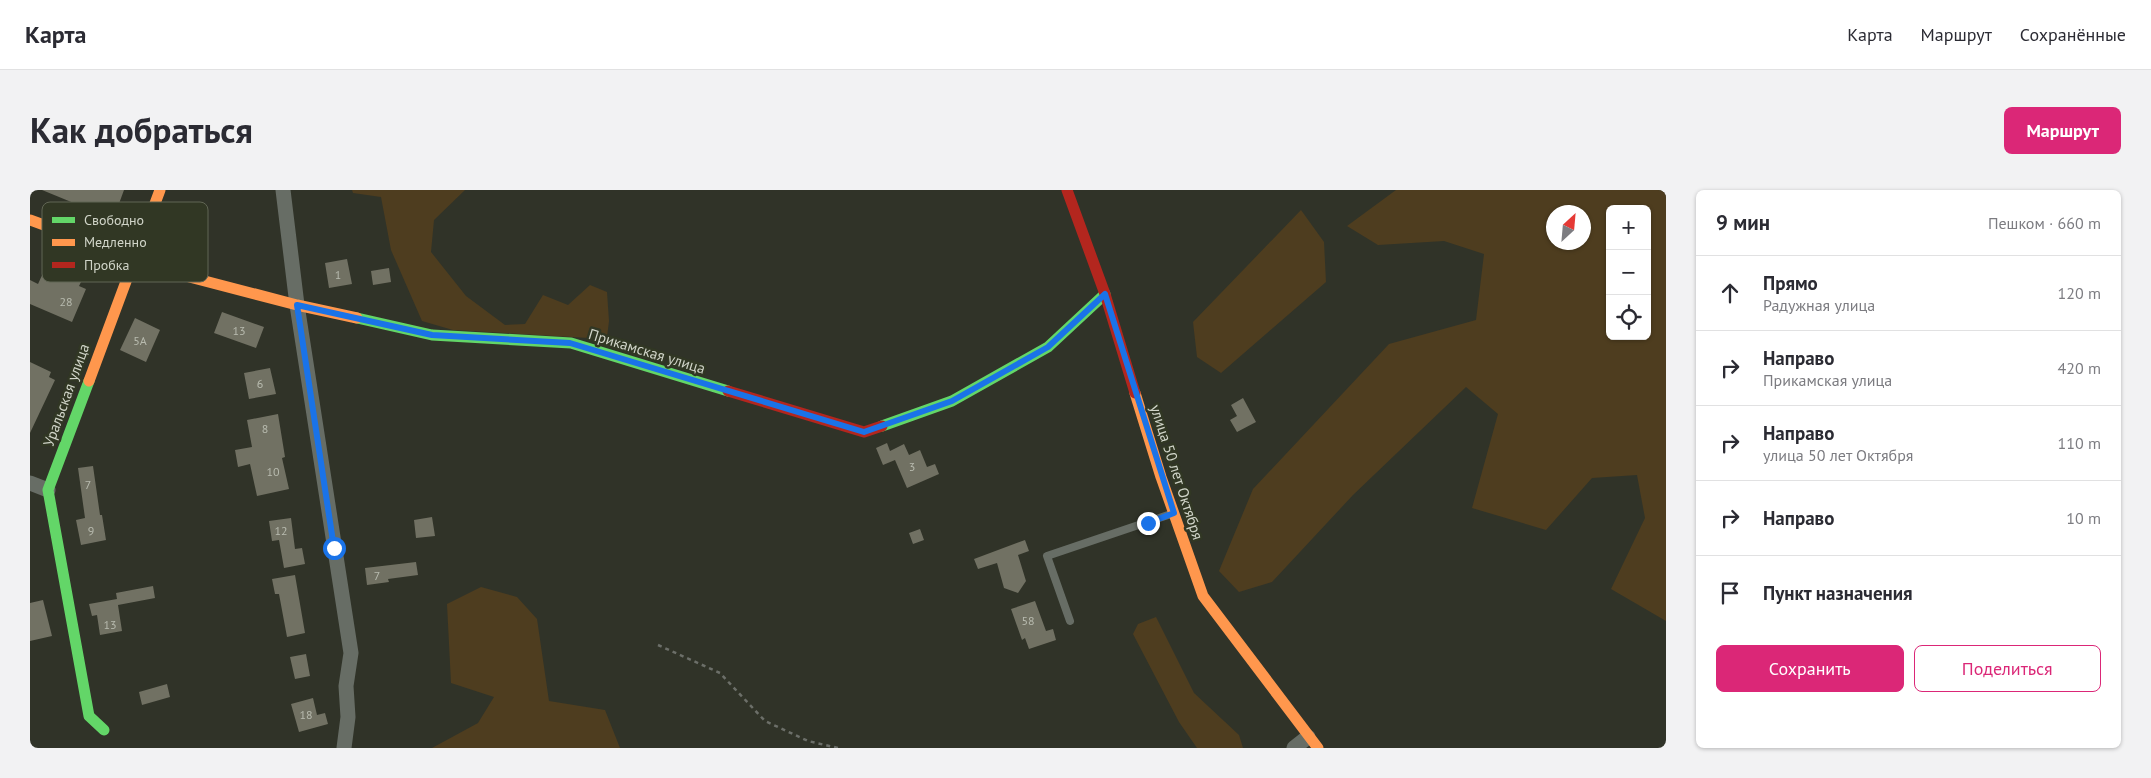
<!DOCTYPE html>
<html lang="ru">
<head>
<meta charset="utf-8">
<style>
	body { margin:0; font-family:"PT Sans",sans-serif; background:#f2f2f3; color:#2b2b33 }
	.controls { position:absolute; right:15px; top:15px; display:grid; overflow:hidden; border-radius:8px; box-shadow:0 1px 4px #0004 }
	.controls button { width:45px; height:45px; display:grid; place-items:center; padding:0; border:0; border-bottom:1px solid #e1e1e2; background:#fff; color:#2b2b33; font:25px sans-serif }
	.compass { position:absolute; left:1516px; top:15px; width:45px; height:45px; border-radius:50%; background:#fff; box-shadow:0 1px 4px #0004; rotate:26deg }
	.stop { position:absolute; width:15px; height:15px; margin:-11px; border:4px solid #1a73e8; border-radius:50%; background:#fff }
	.stop.end { background:#1a73e8; border-color:#fff; box-shadow:0 1px 5px #0008 }
	.list { margin:0; padding:0; list-style:none }
	h2 { display:flex; justify-content:space-between; align-items:center; height:65px; margin:0; padding:0 20px; font-size:21px }
	h2 small { font-size:16px; font-weight:400; color:#7c7c81 }
	.list li { display:grid; grid-template-columns:32px 1fr auto; gap:15px; align-items:center; box-sizing:border-box; height:75px; padding:0 20px; border-top:1px solid #e1e1e2 }
	.list b { display:block; font-size:19px; white-space:nowrap }
	.list p { margin:0; font-size:16px; white-space:nowrap; color:#7c7c81 }
	.list em { font-size:16px; font-style:normal; color:#7c7c81 }
	.actions { display:flex; gap:10px; padding:15px 20px }
	.actions a { flex:1; padding:11px 0; border:1px solid #db2777; border-radius:8px; text-align:center; font-size:18px; color:#db2777 }
	.actions .main { background:#db2777; color:#fff }
	.icon { flex:none; width:28px; height:28px; fill:none; stroke:currentColor; stroke-width:2; stroke-linecap:round; stroke-linejoin:round }
	.map { position:relative; flex:none; width:1636px; height:558px; overflow:hidden; border-radius:8px }
	header { display:flex; align-items:center; gap:30px; box-sizing:border-box; height:70px; padding:0 25px; background:#fff; border-bottom:1px solid #e1e1e2 }
	header strong { font-size:24px }
	nav { display:flex; gap:28px; margin-inline-start:auto; font-size:18px }
	.intro { display:flex; align-items:center; justify-content:space-between; box-sizing:border-box; height:120px; padding:0 30px }
	h1 { margin:0; font-size:35px }
	.button { padding:12px 22px; border-radius:8px; background:#db2777; color:#fff; font-size:18px; font-weight:700 }
	main { display:flex; gap:30px; padding:0 30px }
	aside { flex:1; background:#fff; border-radius:8px; box-shadow:0 1px 4px #0004 }
	.map>svg:first-child { display:block }
	.green { fill:#4e3d1f; fill-rule:evenodd }
	.building { fill:#717163 }
	.lines { fill:none; stroke-linecap:round; stroke-linejoin:round }
	.path { stroke:#6c6f69; stroke-width:2.5; stroke-dasharray:4 4; stroke-linecap:butt }
	.lane { stroke:#676d65; stroke-width:8 }
	.street { stroke:#676d65; stroke-width:15 }
	.fast { stroke:#63d668; stroke-width:11 }
	.slow { stroke:#ff974d; stroke-width:11 }
	.jam { stroke:#b3261e; stroke-width:11 }
	.route { stroke:#1a73e8; stroke-width:6 }
	.labels { text-anchor:middle; dominant-baseline:central; stroke-width:5; stroke-linejoin:round; paint-order:stroke }
	.number-label { font-size:12px; fill:#b8bbaf }
	.street-label { font-size:15px; fill:#d0d4c8; stroke:#313724 }
	.key { fill:#313724; stroke:#616655; stroke-width:1 }
	.key-label { font-size:14px; fill:#d0d4c8 }
</style>
</head>
<body>
<header>
<strong>Карта</strong>
<nav><a>Карта</a><a>Маршрут</a><a>Сохранённые</a></nav>
</header>
<div class="intro"><h1>Как добраться</h1><a class="button">Маршрут</a></div>
<main>
<div class="map">
<svg width="1636" height="558" viewBox="0 0 1636 558">
	<rect width="100%" height="100%" fill="#303328"/>
	<path class="green" d="M322 0H435L404 30 401 62 436 106 475 135 495 134 513 105 538 115 560 95 577 102 579 131 577 147 559 148 423 140 392 131 361 60 351 7 323 3Z
		M1366 0H1636V431L1581 399 1615 328 1607 285 1562 288 1516 340 1442 318 1468 224 1436 197 1323 305 1242 392 1209 402 1189 381 1223 299 1359 154 1446 130 1454 64 1414 51 1348 55 1317 36ZM1580 19H1617V146H1580ZM1554 22V52H1524V22Z
		M1271 20 1294 52 1296 92 1191 183 1167 167 1163 132Z
		M451 397 487 407 507 429 519 511 575 520 590 558H402L448 533 464 507 421 493 417 414Z
		M1126 427 1164 503 1209 545 1213 558H1167L1149 532 1103 444 1108 434Z"/>
	<path class="building" d="M12 0H94L83 30 50 18 51 16Z
		M317 69 322 94 299 98 295 73Z
		M359 78 361 92 343 95 341 81Z
		M14 81 30 87 32 81 52 90 49 96 56 99 42 132 0 114V90L8 94Z
		M192 122 234 137 226 158 184 143Z
		M105 128 130 140 116 172 90 160Z
		M0 172 21 182 19 187 25 190 0 243Z
		M240 178 246 204 219 209 214 183Z
		M1213 208 1226 232 1207 242 1200 230 1207 226 1201 215Z
		M248 224 255 267 252 268 259 299 227 306 220 274 208 277 205 260 222 257 217 230Z
		M857 253 860 261 874 254 879 265 890 260 897 277 905 274 909 284 877 298 865 270 853 275 846 258Z
		M63 276 70 325H72L76 350 51 355 46 330 55 328 48 278Z
		M402 327 405 346 386 348 384 330Z
		M261 328 265 359 272 358 275 374 254 378 249 350 242 351 239 331Z
		M890 339 894 350 883 354 879 343Z
		M995 350 999 361 988 365 996 391 988 403 974 398 967 373 948 379 944 369Z
		M386 372 388 385 358 389 359 392 337 395 335 378Z
		M265 385 275 443 257 447 249 404H245L242 389Z
		M123 396 125 408 88 415 92 441 70 445 67 425 62 426 59 414 87 409 86 403Z
		M13 410 22 446 0 451V413Z
		M1005 411 1016 441 1023 439 1026 450 999 459 995 448 992 450 981 419Z
		M276 464 280 486 265 489 260 467Z
		M137 494 140 507 112 515 109 502Z
		M283 508 287 525 295 523 298 534 269 542 261 514Z"/>
	<g class="lines">
		<path class="path" d="M628 455 690 483 735 531 778 551 808 558"/>
		<path class="lane" d="M1040 431 1017 366 1144 323"/>
		<path class="street" d="M253 0 267 115 321 463 316 496 318 527 314 558
			M0 293 18 300
			M1264 558 1278 547"/>
		<path class="fast" d="M327 128 402 145 541 153 698 201
			M59 191 18 300 59 526 74 540
			M852 236 922 211 1018 157 1075 104"/>
		<path class="slow" d="M0 30 63 53 102 72 267 115 327 128
			M59 191 130 0
			M1105 203 1131 287 1173 406 1288 558"/>
		<path class="jam" d="M1037 0 1075 104 1105 203
			M698 201 834 242 852 236"/>
	</g>
	<g class="lines">
		<path class="route" d="M304 358 267 115 402 145 540 153 834 242 922 211 1018 157 1075 104 1144 323 1118 333"/>
	</g>
	<g class="labels">
		<g class="number-label">
			<text x="308" y="84">1</text>
			<text x="36" y="111">28</text>
			<text x="209" y="140">13</text>
			<text x="110" y="150">5А</text>
			<text x="230" y="193">6</text>
			<text x="235" y="238">8</text>
			<text x="882" y="276">3</text>
			<text x="243" y="281">10</text>
			<text x="58" y="294">7</text>
			<text x="61" y="340">9</text>
			<text x="251" y="340">12</text>
			<text x="347" y="385">7</text>
			<text x="998" y="430">58</text>
			<text x="80" y="434">13</text>
			<text x="276" y="524">18</text>
		</g>
		<g class="street-label">
			<text transform="translate(617 161) rotate(17)">Прикамская улица</text>
			<text transform="translate(36 205) rotate(-70)">Уральская улица</text>
			<text transform="translate(1147 282) rotate(72)">улица 50 лет Октября</text>
		</g>
	</g>
	<rect x="12" y="12" width="166" height="80" rx="8" class="key"/>
	<rect x="22" y="27" width="23" height="6" fill="#63d668"/>
	<rect x="22" y="49" width="23" height="7" fill="#ff974d"/>
	<rect x="22" y="72" width="23" height="6" fill="#b3261e"/>
	<g class="key-label">
		<text x="54" y="35">Свободно</text>
		<text x="54" y="57">Медленно</text>
		<text x="54" y="80">Пробка</text>
	</g>
</svg>
<div class="controls">
<button>+</button>
<button>−</button>
<button><svg class="icon" aria-label="locate" viewBox="0 0 24 24"><circle cx="12" cy="12" r="6"/><path d="M12 2v4M12 18v4M2 12h4M18 12h4"/></svg></button>
</div>
<svg class="compass" viewBox="-18 -18 36 36"><path d="M0-13l5 13h-10z" fill="#e53935"/><path d="M0 13l5-13h-10z" fill="#7c7c81"/></svg>
<div class="stop" style="left:304px;top:358px"></div>
<div class="stop end" style="left:1118px;top:333px"></div>
</div>
<aside>
<h2>9 мин<small>Пешком · 660 m</small></h2>
<ul class="list">
<li><svg class="icon" aria-label="ahead" viewBox="0 0 24 24"><path d="M12 20V5M6 11l6-6 6 6"/></svg><div><b>Прямо</b><p>Радужная улица</p></div><em>120 m</em></li>
<li><svg class="icon" aria-label="right" viewBox="0 0 24 24"><path d="M7 20v-9h11M14 6l5 5-5 5"/></svg><div><b>Направо</b><p>Прикамская улица</p></div><em>420 m</em></li>
<li><svg class="icon" aria-label="right" viewBox="0 0 24 24"><path d="M7 20v-9h11M14 6l5 5-5 5"/></svg><div><b>Направо</b><p>улица 50 лет Октября</p></div><em>110 m</em></li>
<li><svg class="icon" aria-label="right" viewBox="0 0 24 24"><path d="M7 20v-9h11M14 6l5 5-5 5"/></svg><div><b>Направо</b></div><em>10 m</em></li>
<li><svg class="icon" aria-label="arrive" viewBox="0 0 24 24"><path d="M6 21V4h12l-3 4 3 4H6"/></svg><div><b>Пункт назначения</b></div></li>
</ul>
<div class="actions"><a class="main">Сохранить</a><a>Поделиться</a></div>
</aside>
</main>
</body>
</html>
